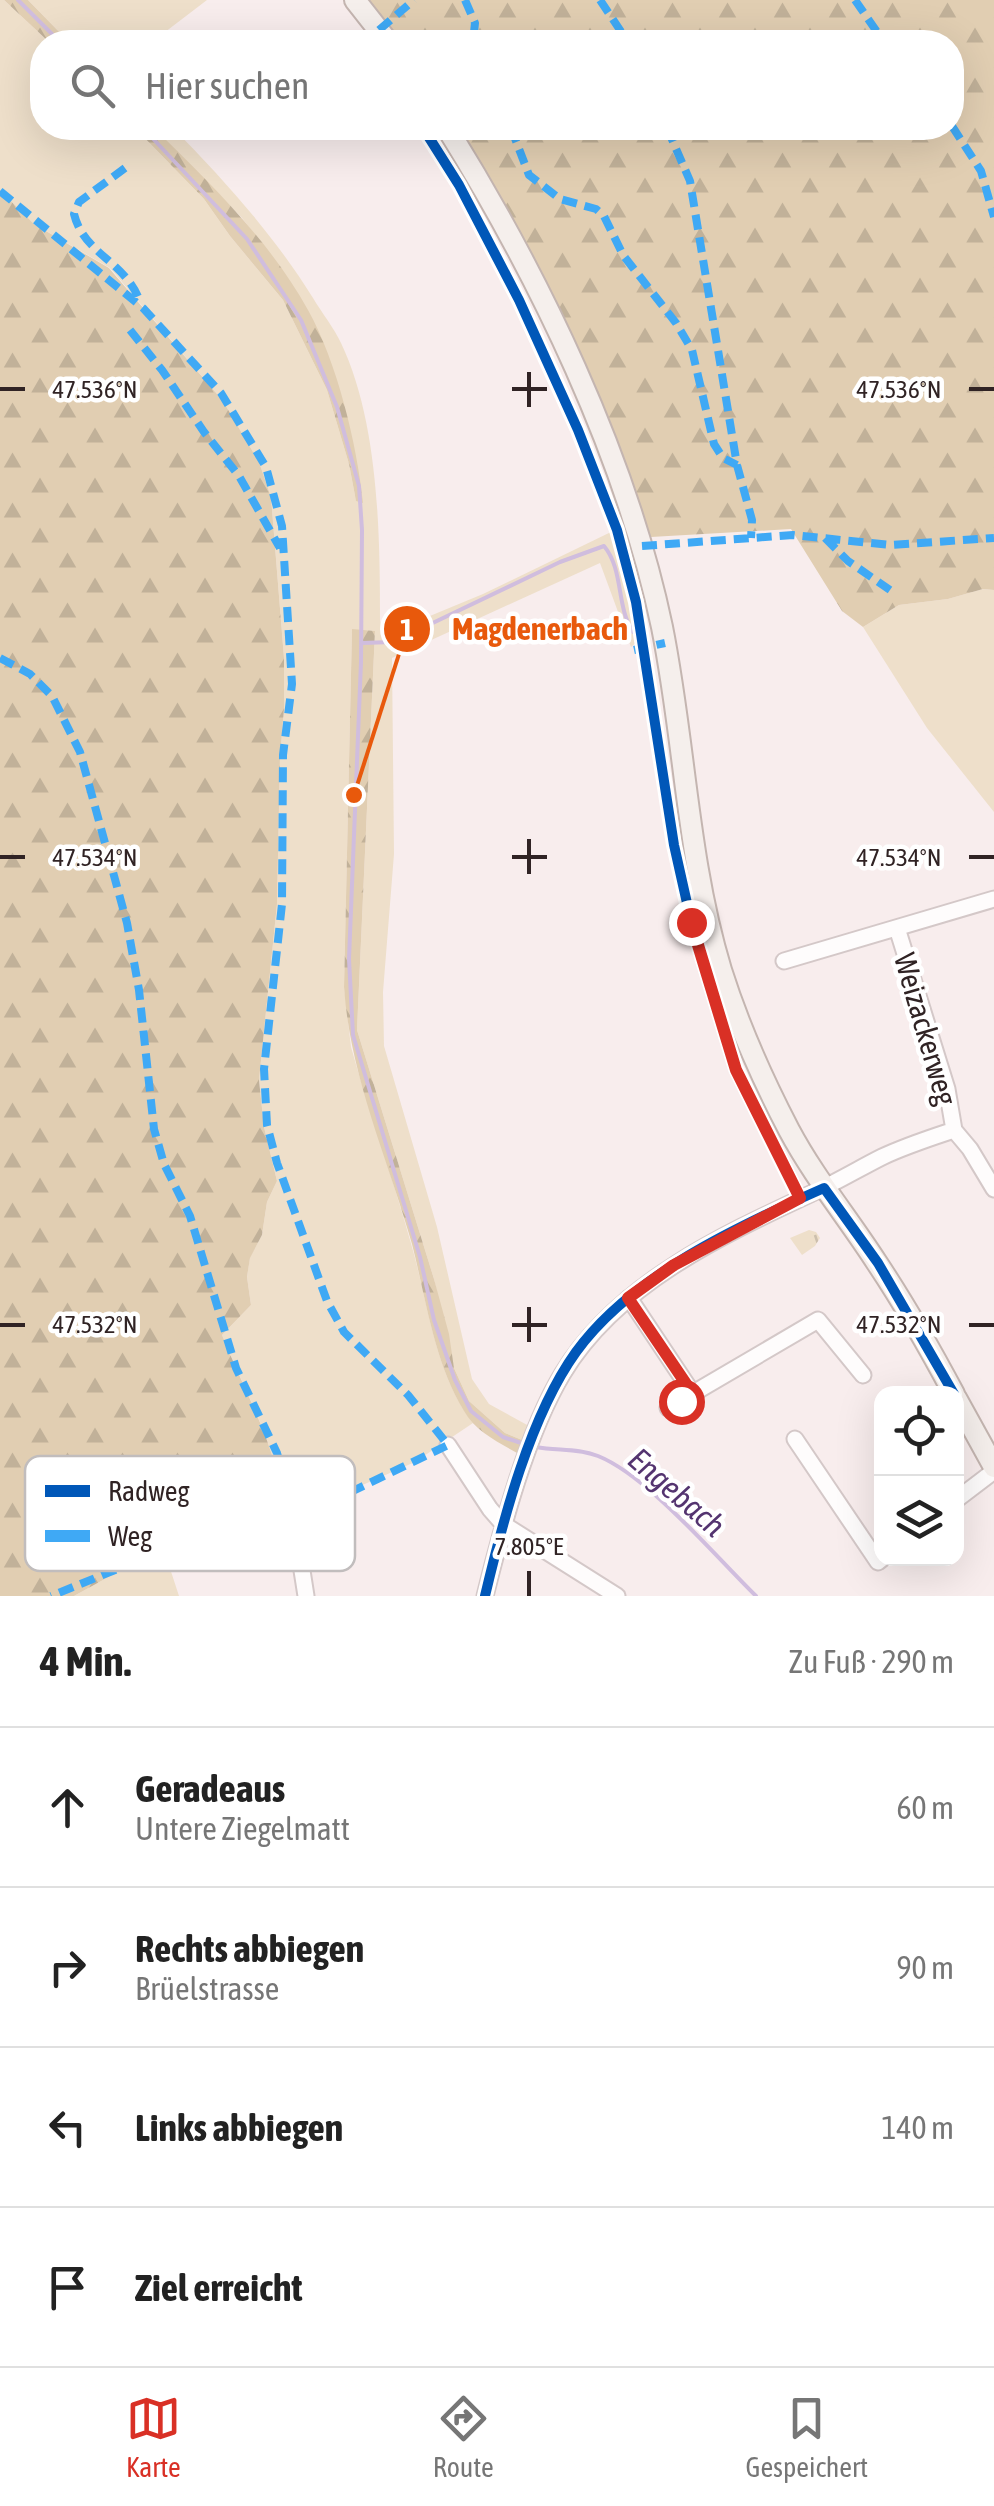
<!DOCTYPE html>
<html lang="de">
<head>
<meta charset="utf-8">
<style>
	body { margin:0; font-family:"Asap Condensed",sans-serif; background:#f2f2f2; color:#222 }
	.controls { position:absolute; right:30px; bottom:30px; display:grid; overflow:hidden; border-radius:20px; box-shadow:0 10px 40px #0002 }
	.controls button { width:90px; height:90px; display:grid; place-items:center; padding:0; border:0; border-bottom:2px solid #e0e0e0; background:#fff; color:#222; font:50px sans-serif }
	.stop { position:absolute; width:30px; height:30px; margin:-22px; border:8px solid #d93025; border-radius:50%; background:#fff }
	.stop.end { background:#d93025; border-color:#fff; box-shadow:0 2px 10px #0008 }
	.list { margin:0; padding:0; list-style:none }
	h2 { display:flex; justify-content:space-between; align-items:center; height:130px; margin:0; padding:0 40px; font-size:42px }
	h2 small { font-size:32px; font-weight:400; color:#767676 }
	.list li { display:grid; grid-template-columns:65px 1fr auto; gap:30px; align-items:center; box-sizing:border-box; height:160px; padding:0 40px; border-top:2px solid #e0e0e0 }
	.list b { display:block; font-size:38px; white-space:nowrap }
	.list p { margin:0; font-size:32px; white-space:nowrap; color:#767676 }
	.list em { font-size:32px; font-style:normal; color:#767676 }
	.icon { flex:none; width:55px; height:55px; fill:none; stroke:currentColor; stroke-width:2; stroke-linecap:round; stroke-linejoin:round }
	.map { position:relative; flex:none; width:994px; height:1596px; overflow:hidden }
	.search { position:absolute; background:#fff; box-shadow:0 10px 40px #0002; left:30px; right:30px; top:30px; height:110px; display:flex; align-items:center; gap:25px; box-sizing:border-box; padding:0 35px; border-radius:40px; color:#767676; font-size:38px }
	.sheet { height:770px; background:#fff }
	nav { display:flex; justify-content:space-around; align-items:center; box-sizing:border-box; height:140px; border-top:2px solid #e0e0e0; background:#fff; font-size:28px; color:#767676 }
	nav a { display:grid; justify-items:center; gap:5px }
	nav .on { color:#d93025 }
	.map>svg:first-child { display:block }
	.grass { fill:#eedfca }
	.forest { fill:url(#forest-firs) }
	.park { fill:url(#park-tufts) }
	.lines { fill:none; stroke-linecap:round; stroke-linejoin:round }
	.stream { stroke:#d0bdde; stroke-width:4 }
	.minor-casing { stroke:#d4c8c8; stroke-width:19 }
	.major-casing { stroke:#c4b5b0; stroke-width:24 }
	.minor { stroke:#fefcfc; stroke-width:15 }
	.major { stroke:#f5efec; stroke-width:20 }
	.quiet { stroke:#3fa9f5; stroke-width:8; stroke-dasharray:15 8; stroke-linecap:butt }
	.cycleway-casing { stroke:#fff; stroke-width:16 }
	.cycleway { stroke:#0057b8; stroke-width:10 }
	.route { stroke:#d93025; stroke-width:12 }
	.ticks { fill:none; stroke:#302324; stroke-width:4 }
	.labels { text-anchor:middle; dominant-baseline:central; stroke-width:9; stroke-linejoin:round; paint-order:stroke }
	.street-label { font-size:30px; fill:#302324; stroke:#fff }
	.water-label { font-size:32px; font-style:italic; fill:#543470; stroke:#fff }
	.key { fill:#fff; stroke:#c1bdbd; stroke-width:2.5 }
	.key-label { font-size:28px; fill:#302324 }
	.ticks-label { font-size:25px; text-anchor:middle; fill:#302324; stroke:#fff; stroke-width:9; stroke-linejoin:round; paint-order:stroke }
	.leader { fill:none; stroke:#e8590c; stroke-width:4 }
	.callout-dot { fill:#e8590c; stroke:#fff; stroke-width:4 }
	.mark-label { font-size:30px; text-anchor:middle; font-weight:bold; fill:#fff }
	.callout-label { font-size:32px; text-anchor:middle; font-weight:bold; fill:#e8590c; stroke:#fff; stroke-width:9; stroke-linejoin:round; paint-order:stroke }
</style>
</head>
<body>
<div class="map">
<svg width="994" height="1596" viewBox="0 0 994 1596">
	<defs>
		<pattern id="forest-firs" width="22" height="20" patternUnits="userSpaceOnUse" patternTransform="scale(2.5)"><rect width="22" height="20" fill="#e1ceb2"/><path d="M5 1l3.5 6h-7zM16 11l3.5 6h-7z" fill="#c1b199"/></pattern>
		<pattern id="park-tufts" width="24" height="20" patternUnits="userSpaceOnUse" patternTransform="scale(2.5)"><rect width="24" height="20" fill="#eedfca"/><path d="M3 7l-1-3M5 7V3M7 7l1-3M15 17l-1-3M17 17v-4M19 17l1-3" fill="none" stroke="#ccbfad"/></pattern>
	</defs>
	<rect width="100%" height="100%" fill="#f8eded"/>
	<path class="grass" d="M0 0H4L49 42H42V128H135L204 199 230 236 283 300 327 390 349 464 356 501 349 431 271 256 242 218 154 128H173C225 181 273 234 313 298 322 313 334 328 341 343 379 423 380 535 380 621L384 635 483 594 613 531 627 579 639 640 631 647 600 563 392 658 394 854 383 992 384 1046 437 1227 472 1379 489 1404 529 1426 522 1440 505 1433 469 1401 454 1368 434 1279 357 1030 375 631 352 630 344 987 351 1047C369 1112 392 1175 410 1240 428 1300 434 1373 473 1423L415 1462 301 1512 282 1497C274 1441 243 1387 222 1335L251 1305 247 1277 250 1257 262 1235 267 1202 277 1181 264 1127 259 1080 277 904 280 758 284 709V658L271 497 259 462 223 401 110 268 34 224 0 190Z
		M28 0H207L152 42H69Z
		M983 589 994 590V812L927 728 863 627 899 605 948 599Z
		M163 1547 179 1596H74Z"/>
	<path class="forest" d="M4 0H28L69 42H49Z
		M368 0H994V590L983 589 948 599 899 605 863 627 842 611 791 529 651 537 542 280 456 128H952V42H401Z
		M135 128H154C210 183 270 241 308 310 337 362 357 444 363 503L356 501 349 464 327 390 283 300 230 236 204 199Z
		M0 190 34 224 109 268 223 401 259 462 271 497 284 658V709L280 758 277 904 259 1080 264 1127 277 1181 267 1202 262 1235 250 1258 247 1277 251 1305 222 1335C243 1388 274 1441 282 1497L163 1547 74 1596H0Z
		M352 629 375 631 357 1030 434 1279 449 1334 454 1368 469 1401 505 1433 522 1440 517 1453C498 1442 475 1431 464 1411 434 1362 426 1299 412 1244 388 1159 350 1077 344 987Z"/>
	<path class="park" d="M809 1230 816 1232 820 1238 815 1246 802 1255 790 1238Z"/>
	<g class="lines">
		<path class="stream" d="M18 0 60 42
			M143 128 247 239 301 320 337 407 359 486 362 530 361 662 349 959 353 1035 420 1257 434 1320 455 1380 471 1411 503 1437 527 1445
			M362 643 393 642 560 562 604 546C624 570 616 607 633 632
			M536 1447C557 1451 578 1448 598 1456 648 1476 715 1556 756 1596"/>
		<defs>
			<path id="minor" d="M897 928 947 1089 954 1130 970 1149 994 1189
				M784 961 994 899
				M629 1298 693 1394
				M668 1408 818 1320 863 1375
				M795 1439 878 1562 883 1558
				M448 1445 490 1509 503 1524 617 1596
				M956 1500 994 1471
				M292 1507 306 1596
				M485 1596C502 1528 527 1432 563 1373 619 1281 727 1233 821 1189 842 1179 862 1167 882 1157 905 1146 930 1138 954 1130"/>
			<path id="major" d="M355 0 388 42
				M447 128C539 276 626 455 662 627 685 741 687 858 721 970 738 1024 763 1080 789 1130 814 1177 848 1218 877 1263 905 1305 930 1349 954 1394
				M956 1398 994 1467"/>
		</defs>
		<use href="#minor" class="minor-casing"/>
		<use href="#major" class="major-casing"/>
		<use href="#minor" class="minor"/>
		<use href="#major" class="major"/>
		<path class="quiet" d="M465 0 475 23 473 42
			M600 0 628 42
			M855 0 884 42
			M379 30 414 0
			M952 126 981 171 994 217
			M511 128 529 175 560 199 596 209 604 216 623 255 676 323 692 350 714 444 723 458 737 465
			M667 128 690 181 737 465 752 520 751 538
			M125 168 79 202 74 214C84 254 123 260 139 299
			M0 191 143 308 221 393 266 467 282 526 292 684 283 755 282 904 264 1069 267 1125 277 1163 327 1301 344 1332 408 1395 448 1445 295 1519
			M130 330 162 370 204 432 239 476 280 548
			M825 538 848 561 890 590
			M642 546 793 535 890 545 994 538
			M634 650 665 643
			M0 658 30 674 52 696 80 752 127 923 139 990 154 1129 164 1164 190 1216 236 1368 277 1453 292 1507 201 1535 51 1596"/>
		<defs>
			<path id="cycleway" d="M423 128 459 185 519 300 578 430 617 530 636 602 674 845 691 921 736 1069 800 1199
				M485 1596C503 1520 530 1416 576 1352 632 1275 738 1226 824 1188L878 1263 954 1394"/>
		</defs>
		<use href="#cycleway" class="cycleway-casing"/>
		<use href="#cycleway" class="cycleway"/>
	</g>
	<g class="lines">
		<path class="route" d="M681 1401 693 1394 628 1298 674 1265 800 1198 736 1070 691 922"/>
	</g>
	<path class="ticks" d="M529 372V407M0 389H25M512 389H547M969 389H994M529 839V874M0 857H25M512 857H547M969 857H994M529 1307V1342M0 1325H25M512 1325H547M969 1325H994M529 1571V1596"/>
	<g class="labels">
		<g class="street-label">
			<text transform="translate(926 1029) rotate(74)">Weizackerweg</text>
		</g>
		<g class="water-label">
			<text transform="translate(677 1492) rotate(41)">Engebach</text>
		</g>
	</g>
	<rect x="25" y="1456" width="330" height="115" rx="15" class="key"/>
	<rect x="45" y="1485" width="45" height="12" fill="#0057b8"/>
	<rect x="45" y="1530" width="45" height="12" fill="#3fa9f5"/>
	<g class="key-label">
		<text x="108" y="1501">Radweg</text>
		<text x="108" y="1546">Weg</text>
	</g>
	<g class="ticks-label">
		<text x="95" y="398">47.536°N</text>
		<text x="899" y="398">47.536°N</text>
		<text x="95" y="866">47.534°N</text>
		<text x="899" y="866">47.534°N</text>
		<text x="95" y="1333">47.532°N</text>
		<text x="899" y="1333">47.532°N</text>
		<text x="529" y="1555">7.805°E</text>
	</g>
	<path class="leader" d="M354 795L407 629"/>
	<g class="callout-dot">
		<circle cx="354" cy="795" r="10"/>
		<circle cx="407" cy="629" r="25"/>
	</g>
	<g class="mark-label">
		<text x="407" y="640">1</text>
	</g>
	<g class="callout-label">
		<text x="540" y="640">Magdenerbach</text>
	</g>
</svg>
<div class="controls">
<button><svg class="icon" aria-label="locate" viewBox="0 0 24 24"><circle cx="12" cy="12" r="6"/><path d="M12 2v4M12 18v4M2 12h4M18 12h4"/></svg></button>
<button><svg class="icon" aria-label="layers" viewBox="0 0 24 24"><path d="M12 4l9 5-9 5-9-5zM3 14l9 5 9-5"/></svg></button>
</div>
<div class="stop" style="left:681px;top:1401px"></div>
<div class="stop end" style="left:691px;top:922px"></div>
<div class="search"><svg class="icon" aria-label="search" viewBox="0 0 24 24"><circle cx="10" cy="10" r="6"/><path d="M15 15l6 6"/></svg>Hier suchen</div>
</div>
<section class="sheet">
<h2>4 Min.<small>Zu Fuß · 290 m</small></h2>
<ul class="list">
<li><svg class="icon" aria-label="ahead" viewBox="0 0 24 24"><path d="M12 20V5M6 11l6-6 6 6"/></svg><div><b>Geradeaus</b><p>Untere Ziegelmatt</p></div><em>60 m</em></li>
<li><svg class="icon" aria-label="right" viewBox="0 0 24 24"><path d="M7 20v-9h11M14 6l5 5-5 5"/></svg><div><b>Rechts abbiegen</b><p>Brüelstrasse</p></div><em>90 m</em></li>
<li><svg class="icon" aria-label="left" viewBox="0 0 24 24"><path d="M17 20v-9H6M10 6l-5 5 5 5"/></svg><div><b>Links abbiegen</b></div><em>140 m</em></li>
<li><svg class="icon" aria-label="arrive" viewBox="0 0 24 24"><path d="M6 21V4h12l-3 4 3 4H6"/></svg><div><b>Ziel erreicht</b></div></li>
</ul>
</section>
<nav>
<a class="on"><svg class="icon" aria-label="map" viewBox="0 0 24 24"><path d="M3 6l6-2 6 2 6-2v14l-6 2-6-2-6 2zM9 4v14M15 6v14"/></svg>Karte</a>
<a><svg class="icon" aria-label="directions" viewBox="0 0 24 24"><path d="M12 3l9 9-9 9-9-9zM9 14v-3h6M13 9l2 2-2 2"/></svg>Route</a>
<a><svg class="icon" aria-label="saved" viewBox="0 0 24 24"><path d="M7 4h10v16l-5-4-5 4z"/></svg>Gespeichert</a>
</nav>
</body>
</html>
